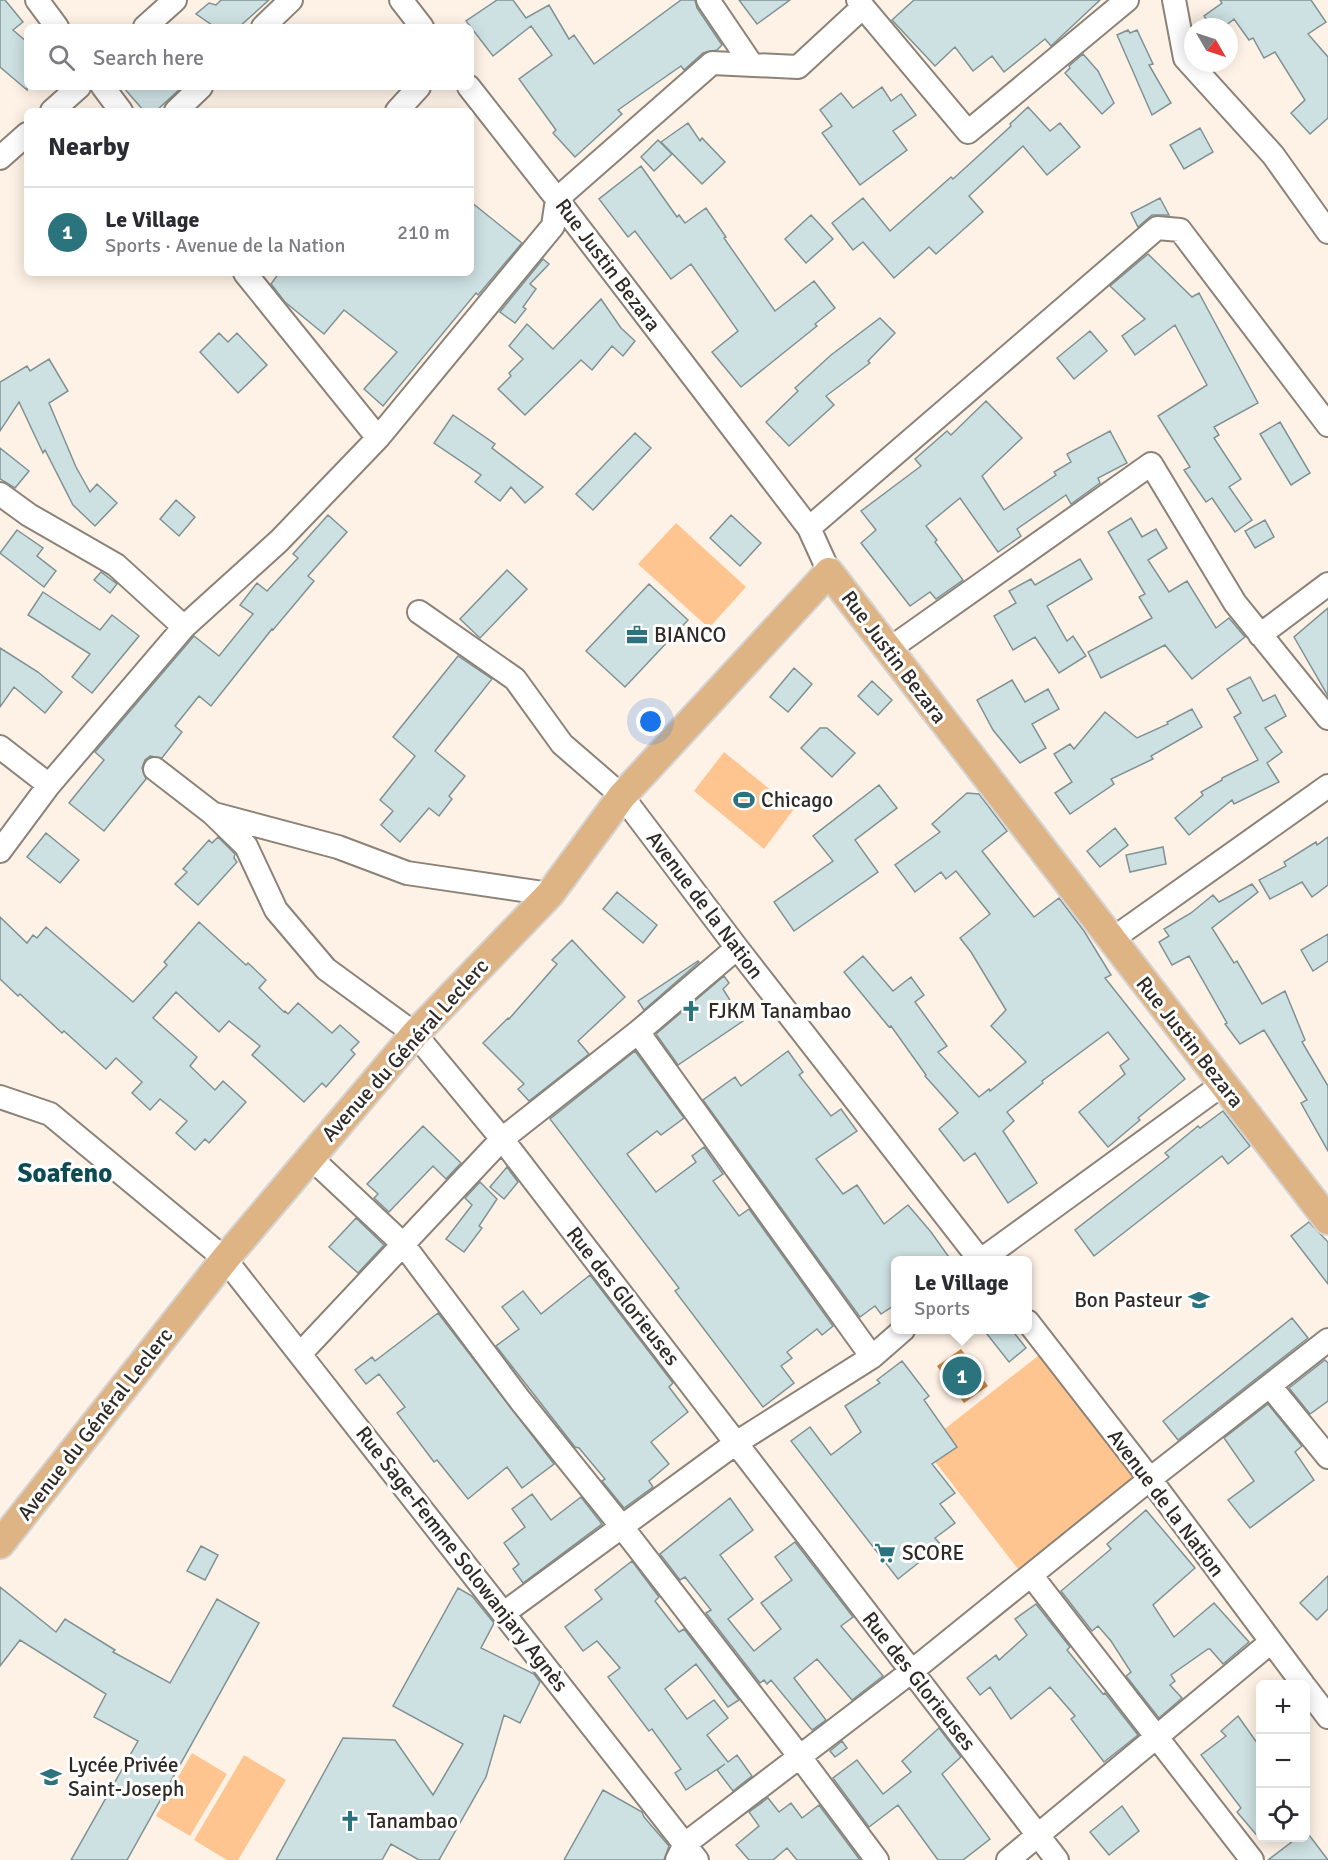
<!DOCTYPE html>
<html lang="en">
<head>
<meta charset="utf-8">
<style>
	body { margin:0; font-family:Signika,sans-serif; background:#f2f2f3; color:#2b2b33 }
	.controls { position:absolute; right:18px; bottom:18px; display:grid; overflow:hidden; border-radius:9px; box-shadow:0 3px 15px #0003 }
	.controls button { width:54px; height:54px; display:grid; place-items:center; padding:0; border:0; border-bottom:2px solid #e1e1e2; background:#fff; color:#2b2b33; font:30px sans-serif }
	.compass { position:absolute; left:1184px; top:18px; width:54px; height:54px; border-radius:50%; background:#fff; box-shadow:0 3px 15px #0003; rotate:129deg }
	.you { position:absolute; left:651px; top:722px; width:21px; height:21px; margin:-15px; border:4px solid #fff; border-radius:50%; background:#1a73e8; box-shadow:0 0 0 9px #1a73e833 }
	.badge { display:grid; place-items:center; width:39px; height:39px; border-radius:50%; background:#2c747d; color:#fff; font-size:20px; font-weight:700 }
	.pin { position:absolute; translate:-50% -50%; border:3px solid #fff; box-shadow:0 2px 6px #0006 }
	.popup { position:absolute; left:891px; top:1256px; width:141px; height:78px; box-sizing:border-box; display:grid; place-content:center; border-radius:9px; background:#fff; filter:drop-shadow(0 2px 4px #0005); font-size:20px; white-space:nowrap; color:#7c7c81 }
	.popup b { font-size:22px; color:#2b2b33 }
	.popup::after { content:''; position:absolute; left:50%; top:100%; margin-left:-12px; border:12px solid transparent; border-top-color:#fff }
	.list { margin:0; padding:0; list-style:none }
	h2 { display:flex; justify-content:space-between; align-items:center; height:78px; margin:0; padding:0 24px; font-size:26px }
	h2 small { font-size:20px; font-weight:400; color:#7c7c81 }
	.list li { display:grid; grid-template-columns:39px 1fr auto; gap:18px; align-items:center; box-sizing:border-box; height:90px; padding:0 24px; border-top:2px solid #e1e1e2 }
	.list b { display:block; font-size:22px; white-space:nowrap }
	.list p { margin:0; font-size:20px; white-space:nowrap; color:#7c7c81 }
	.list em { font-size:20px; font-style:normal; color:#7c7c81 }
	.icon { flex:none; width:33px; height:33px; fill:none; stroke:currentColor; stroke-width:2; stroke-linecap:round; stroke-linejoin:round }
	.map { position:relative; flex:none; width:1328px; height:1860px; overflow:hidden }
	.search { position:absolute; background:#fff; box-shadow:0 3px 15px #0003; left:24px; top:24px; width:450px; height:66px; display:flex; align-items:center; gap:15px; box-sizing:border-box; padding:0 21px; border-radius:9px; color:#7c7c81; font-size:22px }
	.panel { position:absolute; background:#fff; box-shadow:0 3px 15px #0003; left:24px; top:108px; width:450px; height:168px; border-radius:9px }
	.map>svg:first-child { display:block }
	.green { fill:#fec590 }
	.water { fill:#c98742 }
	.building { fill:#cde0e2; stroke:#809294; stroke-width:1.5 }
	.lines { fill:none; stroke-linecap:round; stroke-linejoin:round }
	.minor-casing { stroke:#8d8277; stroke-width:26 }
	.major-casing { stroke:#d5d4d4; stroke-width:32 }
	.minor { stroke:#fff; stroke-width:22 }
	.major { stroke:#dfb485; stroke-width:28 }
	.labels { text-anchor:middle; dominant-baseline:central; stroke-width:6; stroke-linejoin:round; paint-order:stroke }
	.street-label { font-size:21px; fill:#2f2a26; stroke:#fff }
	.poi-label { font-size:21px; fill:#2f2a26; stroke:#fff; text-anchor:start }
	.district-label { font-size:27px; font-weight:bold; fill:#0d4b52; stroke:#fff }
</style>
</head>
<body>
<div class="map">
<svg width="1328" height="1860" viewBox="0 0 1328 1860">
	<rect width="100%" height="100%" fill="#fef2e6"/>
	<path class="green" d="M676 523 746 587 709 628 638 564Z
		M724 752 794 809 764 849 694 791Z
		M1043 1352 1142 1479 1021 1573 923 1446Z
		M192 1753 227 1774 190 1836 156 1816Z
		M244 1755 286 1780 238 1860H227L194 1840Z"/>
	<path class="water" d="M961 1349 988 1386 964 1403 937 1366Z"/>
	<path class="building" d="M0 0H5L23 22 13 30 27 42V90L0 67Z
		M221 0H269L239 27H215L196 14 209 3 216 5Z
		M497 0H513L526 18 549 5 569 39 574 35 594 64 681 0H695L697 8 722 45 717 50 703 53 684 70 681 66 618 110 622 114 575 157 553 133 556 130 519 79 552 55 531 26 493 56 466 21Z
		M739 0H790L757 24Z
		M914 0H1100L1051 46 1045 39 1004 72 992 56 973 71 955 47 935 66 892 20Z
		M1220 0H1311L1326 22 1308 34 1328 57V118L1310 134 1291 113 1305 100 1275 52 1264 58 1253 38 1249 40 1234 19 1224 27H1212L1204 16 1222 3Z
		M1128 30 1130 33 1137 30 1153 64 1149 65 1171 103 1152 115 1117 35Z
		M1083 54 1098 71 1114 103 1102 114 1065 73 1070 68 1069 66Z
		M123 87H182L156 111H144Z
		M882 87 891 101 901 94 916 115 893 131 907 150 860 185 822 133 832 126 820 110 841 93 853 108Z
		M1028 107 1050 131 1060 123 1080 147 1047 175 1023 146 969 196 983 212 936 254 929 247 894 278 863 242 853 250 832 223 863 198 890 231 951 177 953 179 1011 126 1010 124Z
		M688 123 700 141 702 138 725 162 702 184 661 142Z
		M1200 128 1213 152 1184 169 1170 145Z
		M658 140 672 154 654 171 641 157Z
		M641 166 677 217 679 215 685 223 706 208 726 237 724 238 775 311 814 281 835 308 815 324 817 326 741 387 712 352 738 331 691 264 671 279 635 231 628 237 599 199Z
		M1160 198 1169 215H1152L1138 227 1131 213Z
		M471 202 522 243 478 295 476 293 383 406 364 389 397 352 344 310 324 334 285 302 271 284 279 273H471Z
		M811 215 833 239 806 263 785 239Z
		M1148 254 1192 297 1199 293 1258 403 1214 427 1219 435 1214 438 1241 479 1229 487 1252 520 1235 532 1212 498 1206 502 1184 470 1190 467 1158 416 1207 385 1175 325 1135 355 1122 336 1145 319 1110 286Z
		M543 259 549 264 530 284 536 289 523 307 526 309 515 323 500 312Z
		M601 299 621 328 635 341 623 356 612 346 592 370 581 360 525 415 498 389 511 376 509 373 523 359 509 346 527 324 553 349Z
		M880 318 895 333 868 361 870 363 826 396 834 405 789 446 766 422 798 391 795 388 831 355Z
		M1090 331 1107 351 1074 379 1057 358Z
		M219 333 228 342 237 333 267 365 238 393 200 352Z
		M49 359 68 391 49 403 76 467 90 492 97 484 117 503 95 526 73 505 45 450 43 453 19 402 0 431V382L27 366 30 371Z
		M986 401 1022 438 982 476 1004 510 1056 475 1054 472 1071 462 1067 454 1110 431 1127 463 1098 478 1100 483 1071 504 1066 495 1017 529 1021 536 998 552 960 498 926 526 937 540 935 542 963 580 936 599 930 592 910 606 861 543 876 530 861 511 921 466 915 459 947 431 951 435Z
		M453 415 495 444 492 448 543 487 525 503 511 487 500 501 475 482 481 475 434 443Z
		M1280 422 1310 473 1291 485 1260 434Z
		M635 433 651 448 593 510 576 494Z
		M0 448 29 471 15 488 0 479Z
		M176 500 195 517 179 536 160 519Z
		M328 515 347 532 308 576 314 581 273 630 272 629 211 706 199 696 175 726 182 732 162 758 150 756 145 760 142 768 146 779 104 831 69 803 104 760 95 752 194 636 219 656 253 614 240 605 257 583 267 591 298 558 293 554Z
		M731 515 761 543 740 566 710 538Z
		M1131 518 1142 537 1156 529 1167 548 1148 560 1169 592 1187 581 1216 628 1229 618 1245 637 1192 679 1165 645 1101 678 1088 652 1152 618 1139 597 1145 594 1108 532Z
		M1265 520 1274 537 1255 548 1245 531Z
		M17 530 43 548 37 556 56 571 44 587 0 553Z
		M1080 559 1092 579 1047 606 1067 641 1073 636 1086 656 1059 673 1035 637 1013 650 994 616 1016 603 1009 591 1031 579 1035 585Z
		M507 570 527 589 480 638 460 619Z
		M101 572 117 584 110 593 94 580Z
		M649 584 688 620 625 687 586 651Z
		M43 592 100 630 112 615 139 636 92 693 72 677 90 654 28 615Z
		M1328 608V696L1294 637Z
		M0 648 38 672 62 692 45 713 14 687 0 707Z
		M458 656 492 679 435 751 465 776 449 796 452 799 439 816 429 808 400 842 381 825 393 811 380 800 415 756 393 737Z
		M794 668 812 684 788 712 770 697Z
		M1250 677 1263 701 1275 695 1286 716 1265 728 1282 752 1267 763 1279 782 1234 804 1232 800 1189 835 1175 818 1203 795 1201 792 1222 780V778L1258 760 1234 717 1241 713 1227 689Z
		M1012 680 1025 702 1048 689 1059 709 1032 724 1046 748 1020 763 993 730 977 700Z
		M872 681 892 700 878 715 858 696Z
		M1192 709 1202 727 1151 756 1153 759 1111 779 1114 784 1070 814 1055 793 1072 782 1054 754 1070 744 1074 749 1105 712 1137 738 1168 724 1167 722Z
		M820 728H827L855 753 832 777 801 748Z
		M879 785 897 808 855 840 878 872 794 931 774 902 833 861 813 836Z
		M967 793 979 794 1007 831 982 851 1034 917 1059 898 1084 931 1111 975 1105 978 1185 1079 1138 1118 1140 1120 1108 1147 1079 1112 1125 1074 1120 1066 1129 1059 1108 1032 1042 1081 1043 1083 1007 1112 1014 1121 1003 1131 1037 1183 1008 1203 975 1153 964 1161 939 1129 958 1113 925 1076 926 1075 891 1026 889 1027 844 972 863 956 893 991 911 977 924 995 915 1002 947 1046 938 1052 979 1097 989 1089 990 1091 1026 1062 991 1026 1006 1010 971 952 960 938 990 914 956 871 946 879 941 872 915 892 895 865 940 832 932 824Z
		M1115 828 1128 845 1100 867 1087 851Z
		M46 833 79 860 60 883 27 857Z
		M218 837 235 854 234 858 237 862 198 905 175 884 187 872 183 869 209 840 212 843Z
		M1328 837V885L1312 897 1302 882 1270 899 1259 880 1286 866 1284 862 1316 842 1317 845Z
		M1163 847 1166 864 1130 872 1126 855Z
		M1252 884 1258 892 1212 928 1234 963 1237 961 1262 1004 1285 991 1305 1040 1302 1042 1328 1086V1151L1301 1103 1307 1100 1264 1030 1240 1044 1225 1024 1227 1023 1189 956 1172 965 1159 942 1169 936 1164 929 1191 913 1213 895 1219 902Z
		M617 892 657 925 643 943 603 909Z
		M0 917 27 943 33 935 37 938 46 927 133 1002 167 965 164 962 199 922 246 965 248 963 266 980 259 988 284 1012 285 1011 288 1014 298 1003 332 1033 340 1025 359 1042 351 1050 355 1054 326 1087 322 1083 304 1102 252 1055 260 1046 229 1021 219 1032 176 992 153 1018 197 1057 190 1066 215 1090 223 1081 246 1102 209 1143 205 1139 195 1150 176 1133 187 1121 160 1099 150 1110 132 1093 142 1082 116 1058 106 1069 64 1031 62 1033 20 994 18 996 0 979Z
		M1328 934V961L1313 971 1301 950Z
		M572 940 625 997 578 1041 589 1054 529 1101 518 1089 524 1084 483 1043 508 1018 509 1019 557 964 552 960Z
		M698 961 699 962 644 1010 638 1001Z
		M724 976 729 983 723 989 743 1021 678 1065 656 1034Z
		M635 1051 684 1118 661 1135 657 1131 627 1154 656 1192 696 1162 692 1156 704 1147 723 1174 713 1181 739 1216 749 1209 833 1326 822 1335 817 1329 787 1352 792 1358 781 1366 794 1383 763 1407 675 1291 679 1288 550 1119Z
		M788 1051 803 1072 799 1075 831 1116 841 1109 857 1131 816 1159 843 1194 857 1185 884 1224 908 1205 931 1232 951 1260H896V1304L881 1314 875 1306 860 1317 703 1100 735 1077 741 1086Z
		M1223 1111 1250 1146 1228 1164 1222 1156 1094 1256 1075 1230 1169 1157 1165 1153 1198 1126 1200 1128Z
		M423 1126 461 1163 446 1179 433 1166 389 1212 374 1198 378 1194 367 1184Z
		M507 1167 518 1182 504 1199 490 1187Z
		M480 1182 497 1199 479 1226 482 1228 464 1252 446 1239 472 1205 465 1198Z
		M356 1218 384 1245 358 1273 329 1247Z
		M1309 1222 1328 1242V1284L1291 1236Z
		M590 1275 673 1383 669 1387 688 1412 651 1442 669 1464 649 1481 653 1487 624 1508 602 1481 605 1479 579 1448 575 1447 496 1346 519 1329 502 1307 523 1291 541 1314Z
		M438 1313 554 1464 522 1488 507 1467 468 1499 437 1460 434 1462 397 1413 405 1407 379 1374 366 1384 355 1370 372 1357 375 1361Z
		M1292 1318 1308 1338 1178 1440 1163 1421Z
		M983 1329H1011L1026 1348 1009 1362Z
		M1325 1360 1328 1363V1401L1310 1414 1289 1388Z
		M902 1361 929 1396 924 1400 957 1447 932 1464 955 1493 940 1504 955 1523 935 1538 941 1545 898 1579 791 1441 810 1427 831 1455 861 1432 845 1406 880 1383 877 1380Z
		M1268 1404 1302 1446 1295 1452 1314 1480 1250 1528 1228 1500 1254 1481 1224 1438Z
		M532 1494 551 1520 581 1497 602 1524 523 1583 513 1569 519 1564 504 1543 525 1527 512 1509Z
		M730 1498 753 1530 720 1555 753 1599 728 1619 754 1651 781 1629 761 1603 792 1580 775 1557 795 1542 853 1617 841 1626 883 1676 852 1700 817 1659 794 1678 826 1720 812 1730 771 1680 767 1684 764 1680 760 1683 706 1613 711 1610 685 1577 680 1580 660 1554Z
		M1146 1510 1195 1568 1153 1605 1174 1637 1214 1603 1249 1642 1223 1664 1210 1649H1208L1171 1675 1175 1681 1170 1685 1182 1698 1159 1718 1126 1676 1131 1672 1111 1641 1098 1626 1092 1631 1061 1591 1111 1549 1107 1544Z
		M201 1546 218 1555 205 1580 187 1571Z
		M632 1561 659 1597 655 1601 679 1632 684 1629 739 1700 728 1707 696 1664 665 1689 687 1719 714 1700 728 1718 707 1735 728 1762 737 1755 752 1776 733 1791 717 1770 725 1764 686 1790 675 1773 681 1769 652 1729 649 1731 608 1677 620 1668 597 1641 583 1651 565 1627 602 1599 595 1590Z
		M1328 1576V1609L1317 1620 1300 1603Z
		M0 1587 56 1632 65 1619 115 1650 113 1652 170 1683 217 1599 259 1623 127 1860H71L138 1741 94 1717 106 1694 20 1640 0 1666Z
		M458 1588 472 1596 494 1623 481 1648 534 1674 540 1682 520 1723 504 1715 486 1777 439 1860H419L391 1844 382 1860H276L343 1738 395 1740 433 1795 463 1744 393 1706Z
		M1036 1604 1070 1647 1067 1650 1103 1694 1105 1693 1138 1735 1104 1762 1071 1719 1075 1716 1050 1687 1011 1719 990 1687 980 1695 967 1678 996 1655 999 1660 1027 1635 1015 1619Z
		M1238 1716 1260 1747V1839L1237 1812 1241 1808 1201 1755 1226 1736 1221 1731Z
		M939 1728 961 1757 942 1774 990 1839 963 1860H938L898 1805 869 1827 833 1778 857 1760 883 1794 911 1772 902 1761Z
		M842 1741 847 1748 835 1757 830 1751Z
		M603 1790 642 1812 644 1817 669 1846 664 1860H564Z
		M768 1798 779 1812 791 1803 802 1818 819 1805 860 1860H797L787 1848 773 1860H749L736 1845 759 1826 749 1812Z
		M1122 1806 1139 1831 1109 1855 1090 1832Z
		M1306 1831 1328 1860H1268L1297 1838H1305Z"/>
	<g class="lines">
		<defs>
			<path id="minor" d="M37 0 57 27
				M401 0 422 27
				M708 0 752 65
				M1174 0 1185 58 1273 155 1328 232
				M863 7 968 132 1127 0
				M145 27 175 0
				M263 27 291 0
				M103 87 121 111
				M469 87 557 199 809 528 829 572
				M52 111 79 87
				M176 111 201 87
				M397 111 419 87
				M0 158 27 134
				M245 273 378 438
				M0 494 29 515 116 565 184 627
				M809 528 1157 228 1180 230 1328 425
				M419 612 515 679 562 744 622 796 737 948 980 1260
				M1260 635 1328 584
				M888 650 1151 464 1235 603 1328 718
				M0 747 49 785
				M155 769 212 813 246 846 276 910 326 969 415 1034 502 1139 1057 1860
				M214 814 338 847 407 873 550 894
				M0 851 49 785 184 627 279 541 378 438 553 226 557 199 712 63 798 67 863 7 858 0
				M1111 940 1328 786
				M638 1032 872 1357
				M0 1097 50 1114 225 1259 697 1860
				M310 1157 403 1244 520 1400 622 1527 800 1757 877 1860
				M981 1260 1223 1084
				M1028 1322 1150 1479 1303 1684
				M301 1353 502 1139 638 1032 737 948
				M1270 1386 1328 1457
				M1031 1575 1252 1860
				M504 1613 736 1443 872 1357 903 1330
				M1306 1688 1328 1717
				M677 1860 685 1844 912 1671 1150 1479 1328 1340
				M1008 1860 1271 1642"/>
			<path id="major" d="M0 1544 225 1259 415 1034 550 894 622 796 829 572 1328 1220"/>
		</defs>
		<use href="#minor" class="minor-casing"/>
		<use href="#major" class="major-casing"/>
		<use href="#minor" class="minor"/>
		<use href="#major" class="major"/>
	</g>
	<defs>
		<symbol id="office-bare" viewBox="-9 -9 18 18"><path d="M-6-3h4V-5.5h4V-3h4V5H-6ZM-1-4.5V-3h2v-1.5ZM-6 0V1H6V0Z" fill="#2c747d" stroke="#fff" stroke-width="2.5" paint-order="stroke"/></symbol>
		<symbol id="stadium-bare" viewBox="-9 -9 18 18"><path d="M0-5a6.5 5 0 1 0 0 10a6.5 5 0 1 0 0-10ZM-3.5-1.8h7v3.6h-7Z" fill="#2c747d" stroke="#fff" stroke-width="2.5" paint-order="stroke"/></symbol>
		<symbol id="church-bare" viewBox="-9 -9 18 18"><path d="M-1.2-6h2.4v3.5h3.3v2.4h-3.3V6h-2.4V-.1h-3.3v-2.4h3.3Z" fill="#2c747d" stroke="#fff" stroke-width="2.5" paint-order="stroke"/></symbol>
		<symbol id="school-bare" viewBox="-9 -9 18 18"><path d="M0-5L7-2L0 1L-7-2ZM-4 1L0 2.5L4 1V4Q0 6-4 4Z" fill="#2c747d" stroke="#fff" stroke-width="2.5" paint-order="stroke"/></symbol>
		<symbol id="supermarket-bare" viewBox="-9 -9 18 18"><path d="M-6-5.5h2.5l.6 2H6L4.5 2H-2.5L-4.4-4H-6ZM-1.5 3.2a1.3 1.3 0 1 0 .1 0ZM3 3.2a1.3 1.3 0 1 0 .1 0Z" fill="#2c747d" stroke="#fff" stroke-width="2.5" paint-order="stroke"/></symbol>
	</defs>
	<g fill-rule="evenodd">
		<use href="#office-bare" x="622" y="620" width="30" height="30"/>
		<use href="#stadium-bare" x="729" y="785" width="30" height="30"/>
		<use href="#church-bare" x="676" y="996" width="30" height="30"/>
		<use href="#school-bare" x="1184" y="1285" width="30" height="30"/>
		<use href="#supermarket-bare" x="870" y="1538" width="30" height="30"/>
		<use href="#school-bare" x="36" y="1762" width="30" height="30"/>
		<use href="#church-bare" x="335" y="1806" width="30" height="30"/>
	</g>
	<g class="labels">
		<g class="street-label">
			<text transform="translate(608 265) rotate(53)">Rue Justin Bezara</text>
			<text transform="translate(894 657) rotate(53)">Rue Justin Bezara</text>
			<text transform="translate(705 905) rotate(53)">Avenue de la Nation</text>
			<text transform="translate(1190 1042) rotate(52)">Rue Justin Bezara</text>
			<text transform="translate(405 1050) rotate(-48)">Avenue du Général Leclerc</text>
			<text transform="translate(623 1296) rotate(52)">Rue des Glorieuses</text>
			<text transform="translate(95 1424) rotate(-52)">Avenue du Général Leclerc</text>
			<text transform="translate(1166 1503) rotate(53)">Avenue de la Nation</text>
			<text transform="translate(462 1559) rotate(52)">Rue Sage-Femme Solowanjary Agnès</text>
			<text transform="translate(919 1681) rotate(52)">Rue des Glorieuses</text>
		</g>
		<g class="poi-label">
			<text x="654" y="635">BIANCO</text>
			<text x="761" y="800">Chicago</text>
			<text x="708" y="1011">FJKM Tanambao</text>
			<text x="1182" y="1300" text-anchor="end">Bon Pasteur</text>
			<text x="902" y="1553">SCORE</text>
			<text x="68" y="1765">Lycée Privée<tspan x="68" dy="24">Saint-Joseph</tspan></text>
			<text x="367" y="1821">Tanambao</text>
		</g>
		<g class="district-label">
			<text x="65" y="1173">Soafeno</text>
		</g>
	</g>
</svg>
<div class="controls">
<button>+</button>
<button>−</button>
<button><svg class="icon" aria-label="locate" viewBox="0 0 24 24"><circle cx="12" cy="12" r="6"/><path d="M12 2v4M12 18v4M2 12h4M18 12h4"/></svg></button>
</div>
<svg class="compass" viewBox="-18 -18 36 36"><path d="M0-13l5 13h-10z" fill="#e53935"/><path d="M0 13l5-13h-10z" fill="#7c7c81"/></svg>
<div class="you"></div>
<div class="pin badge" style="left:962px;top:1376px">1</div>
<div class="popup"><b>Le Village</b>Sports</div>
<div class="search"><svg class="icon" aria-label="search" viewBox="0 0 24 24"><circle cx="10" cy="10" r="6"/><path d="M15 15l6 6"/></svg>Search here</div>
<section class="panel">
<h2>Nearby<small></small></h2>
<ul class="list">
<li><span class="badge">1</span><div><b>Le Village</b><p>Sports · Avenue de la Nation</p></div><em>210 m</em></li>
</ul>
</section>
</div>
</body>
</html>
